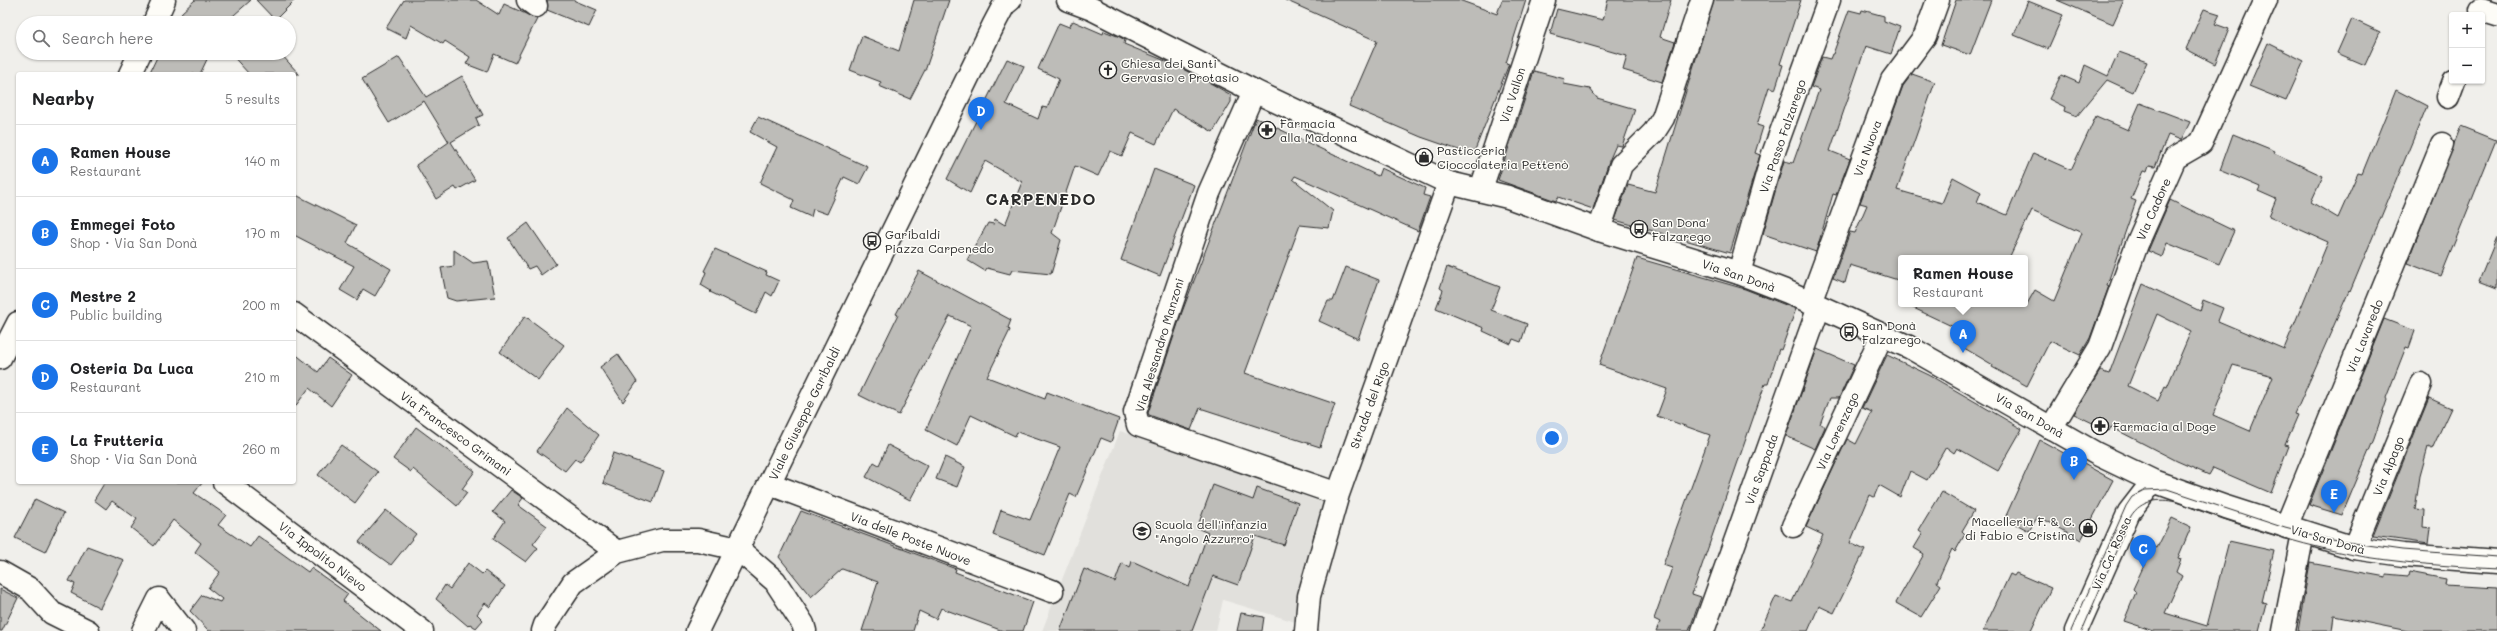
<!DOCTYPE html>
<html lang="en">
<head>
<meta charset="utf-8">
<style>
	body { margin:0; font-family:Mali,sans-serif; background:#f2f2f2; color:#202124 }
	.controls { position:absolute; right:12px; top:12px; display:grid; overflow:hidden; border-radius:4px; box-shadow:0 1px 3px #0004 }
	.controls button { width:36px; height:36px; display:grid; place-items:center; padding:0; border:0; border-bottom:1px solid #e0e0e0; background:#fff; color:#202124; font:20px sans-serif }
	.you { position:absolute; left:1552px; top:438px; width:14px; height:14px; margin:-10px; border:3px solid #fff; border-radius:50%; background:#1a73e8; box-shadow:0 0 0 6px #1a73e833 }
	.badge { display:grid; place-items:center; width:26px; height:26px; border-radius:50%; background:#1a73e8; color:#fff; font-size:13px; font-weight:700 }
	.pin { position:absolute; translate:-50% -33px; filter:drop-shadow(0 1px 2px #0008) }
	.pin::after { content:''; position:absolute; top:21px; width:14px; height:12px; background:inherit; clip-path:polygon(0 0,100% 0,50% 100%) }
	.popup { position:absolute; left:1898px; top:255px; width:130px; height:52px; box-sizing:border-box; display:grid; place-content:center; border-radius:4px; background:#fff; filter:drop-shadow(0 1px 3px #0005); font-size:13px; white-space:nowrap; color:#757577 }
	.popup b { font-size:15px; color:#202124 }
	.popup::after { content:''; position:absolute; left:50%; top:100%; margin-left:-8px; border:8px solid transparent; border-top-color:#fff }
	.list { margin:0; padding:0; list-style:none }
	h2 { display:flex; justify-content:space-between; align-items:center; height:52px; margin:0; padding:0 16px; font-size:17px }
	h2 small { font-size:13px; font-weight:400; color:#757577 }
	.list li { display:grid; grid-template-columns:26px 1fr auto; gap:12px; align-items:center; box-sizing:border-box; height:72px; padding:0 16px; border-top:1px solid #e0e0e0 }
	.list b { display:block; font-size:15px; white-space:nowrap }
	.list p { margin:0; font-size:13px; white-space:nowrap; color:#757577 }
	.list em { font-size:13px; font-style:normal; color:#757577 }
	.icon { flex:none; width:22px; height:22px; fill:none; stroke:currentColor; stroke-width:2; stroke-linecap:round; stroke-linejoin:round }
	.map { position:relative; flex:none; width:2497px; height:631px; overflow:hidden }
	.search { position:absolute; background:#fff; box-shadow:0 1px 3px #0004; left:16px; top:16px; width:280px; height:44px; display:flex; align-items:center; gap:10px; box-sizing:border-box; padding:0 14px; border-radius:22px; color:#757577; font-size:15px }
	.panel { position:absolute; background:#fff; box-shadow:0 1px 3px #0004; left:16px; top:72px; width:280px; height:412px; border-radius:4px }
	.map>svg:first-child { display:block }
	.built { fill:#e1e0dc }
	.building { fill:#bdbcb8; stroke:#2b2b2b; fill-rule:evenodd }
	.lines { fill:none; stroke-linecap:round; stroke-linejoin:round }
	.street-casing { stroke:#2b2b2b; stroke-width:25 }
	.secondary-casing { stroke:#2b2b2b; stroke-width:25 }
	.street { stroke:#fdfcf7; stroke-width:22 }
	.secondary { stroke:#fdfcf7; stroke-width:22 }
	.tram { stroke:#2b2b2b; stroke-width:1 }
	.labels { text-anchor:middle; dominant-baseline:central; stroke-width:3; stroke-linejoin:round; paint-order:stroke }
	.poi-label { font-size:12px; fill:#2b2b2b; stroke:#fdfcf7; text-anchor:start }
	.street-label { font-size:12px; fill:#2b2b2b; stroke:#fdfcf7 }
	.district-label { font-size:16px; font-weight:bold; letter-spacing:1px; fill:#2b2b2b; stroke:#fdfcf7 }
</style>
</head>
<body>
<div class="map">
<svg width="2497" height="631" viewBox="0 0 2497 631">
	<rect width="100%" height="100%" fill="#f0efeb"/>
	<filter id="ink" filterUnits="userSpaceOnUse"><feTurbulence type="fractalNoise" baseFrequency=".025" numOctaves="2"/><feDisplacementMap in="SourceGraphic" scale="8" xChannelSelector="R" yChannelSelector="G"/><feConvolveMatrix kernelMatrix="1 2 1 2 8 2 1 2 1" color-interpolation-filters="sRGB"/></filter>
	<g filter="url(#ink)">
		<path class="built" d="M1120 431 1327 504 1304 571 1299 623 1223 600 1216 631H1042Z"/>
		<path class="building" d="M195 0H251L225 23H189L181 13Z
			M256 0H295L275 20Z
			M404 0H476L499 15 504 4 537 19 515 63 494 54 487 72 466 64 470 57 445 41 443 44 411 25 406 38 386 28Z
			M547 0H573L597 10 589 27 547 10Z
			M914 0H949L926 68 910 99 879 86 881 82 850 70 862 36 899 51Z
			M1285 0H1459L1497 14 1502 0H1526L1506 63 1509 64 1473 155 1421 137 1349 106 1377 41Z
			M1608 0H1671L1660 37 1675 42 1662 82 1623 70 1627 56 1550 34 1557 9 1603 20Z
			M1714 0H1801L1780 64 1783 65 1775 90 1769 87 1757 125 1763 127 1755 153 1760 155 1730 253 1615 220 1628 185 1655 192Z
			M1956 0H1991L1970 55 1941 45Z
			M2057 0H2124L2113 24Z
			M2028 1 2063 15 2048 49 2014 35Z
			M2204 9 2220 14 2215 24 2229 29 2215 64 2186 49Z
			M1849 10 1861 13 1862 10 1884 16V21L1900 27 1891 54 1866 46 1830 151 1850 159 1836 195 1833 194 1816 252 1763 234 1784 161 1793 163 1819 90 1811 87 1822 57 1830 59 1832 54H1833Z
			M2352 19 2380 32 2365 65 2337 53Z
			M1073 21 1103 34 1104 31 1120 37 1125 40 1124 44 1173 64 1212 84 1231 95V102L1213 132 1173 109 1156 144 1132 133 1122 156 1110 151 1098 176 1075 166 1052 233 1061 240 1051 274 1012 270 1010 274 987 268 985 271 967 260 988 223 994 224 995 219 1005 225 1022 182 985 161 970 193 947 179 1007 59 1024 66 1006 104 1038 119 1042 107 1047 108 1059 79 1038 69 1059 23 1069 27Z
			M2268 43 2304 61 2286 101 2249 86Z
			M2119 52 2147 62 2133 92 2107 80 2077 116 2064 111 2065 107 2049 99 2061 75 2079 83 2085 65 2108 76Z
			M159 53H210L200 74H149Z
			M230 53H280L299 74H249Z
			M399 57 426 97 462 76 483 115 476 118 479 125 451 142 475 180 457 190 455 187 436 199 416 165 449 142 424 101 389 123 362 79Z
			M1534 71 1565 79 1564 84 1590 89 1597 98 1635 109 1622 146 1616 145 1609 161 1593 209 1558 197 1556 201 1498 180Z
			M1912 74 1935 82 1897 190 1942 203 1953 177 1981 192 1977 202 2007 215 2033 153 2071 170 2096 116 2128 130 2140 103 2190 122 2181 140 2168 135 2155 167 2149 166 2147 172 2143 171 2131 199 2136 201 2107 285 2109 286 2090 338 2080 355 2050 341 2027 386 1992 367 1993 365 1954 342 1960 330 1905 304H2027L2035 290 2054 301 2082 233 2032 210 2009 258H1901V281L1850 265 1845 283 1833 278 1850 232 1855 233 1867 205 1860 203 1903 86Z
			M2396 90 2427 106 2350 292 2349 291 2295 414 2298 415 2285 445 2289 446 2271 493 2213 468 2209 475 2177 461 2111 427 2109 431 2074 414 2100 371 2109 374 2143 284 2200 311 2203 300 2223 308 2218 321 2284 349 2328 242 2269 216 2276 199 2258 191 2260 187 2220 170 2233 134 2275 151 2274 153 2323 176 2311 202 2338 218 2358 173 2362 174ZM2157 314 2191 331 2167 387 2165 386 2158 401 2128 386ZM2233 365 2273 376 2250 431 2213 415Z
			M758 117 868 167 859 184 844 177 827 214 813 209 811 217 791 208 794 200 760 183 777 147 750 132Z
			M1256 118 1378 176 1381 168 1425 188 1423 195 1430 197 1418 231 1295 176 1293 179 1333 211 1329 228 1300 225 1245 373 1335 404 1320 447 1200 408 1191 430 1149 415 1148 413 1182 312Z
			M2461 126 2496 140 2441 276 2407 263Z
			M1154 169 1194 185 1160 276 1121 260Z
			M294 194 356 225 347 243 391 269 375 296 363 289 357 300 340 290 354 266 294 235Z
			M2170 200 2234 231 2219 264 2167 243 2162 257 2148 251Z
			M528 223 556 264 541 275 535 266 528 269 508 238Z
			M2497 237V288L2479 281Z
			M715 249 767 272 766 275 779 281 772 296 766 292 756 314 710 292 711 291 701 285 706 272 704 271Z
			M454 250 473 263 488 261 495 297 456 301 447 298 441 268 454 266Z
			M1637 258 1745 289 1796 309 1781 350 1779 349 1768 384H1765L1692 594 1701 597 1689 631H1656L1660 622 1654 619 1672 568 1663 565 1710 435 1657 416 1667 389 1599 365Z
			M1346 267 1379 280 1358 339 1319 321 1328 301H1333Z
			M1447 267 1500 287 1491 310 1527 324 1521 342 1513 339 1511 344 1483 331 1484 328 1436 308 1443 290 1440 288Z
			M919 271 1011 320 1008 328 1010 330 987 377 1045 399 1047 392 1119 419 1111 442 1101 438 1076 497 1070 494 1045 555 993 535 1001 510 1030 520 1060 447 1017 432 1015 436 971 415 957 446 926 430 971 326 950 316 899 415 859 395 898 315 896 314Z
			M525 316 564 345 538 380 500 352Z
			M2384 319 2415 331 2409 348 2406 347 2386 398 2387 400 2374 439 2342 515 2309 505Z
			M1817 349 1854 365 1839 398H1830L1820 424 1825 427 1815 449 1786 436Z
			M294 353 318 372 328 358 352 375 331 406 309 388 294 408Z
			M618 354 637 382 623 402 600 367Z
			M1887 355 1929 375 2022 429 1998 471 1957 448 1954 453 1946 447 1927 480 1910 471 1900 497 1879 485 1874 497 1870 495 1850 543 1865 550 1834 613 1819 606 1808 631H1760L1776 596 1792 602 1823 535 1806 527 1847 439 1856 444 1872 412 1862 408Z
			M2429 398 2451 408 2432 449 2428 447 2420 476 2415 509 2424 510 2423 527 2431 528 2429 544 2373 536Z
			M567 408 599 435 580 462 575 459 565 471 537 451Z
			M416 427 475 471 462 489 467 493 457 506 413 469 411 472 393 459Z
			M2040 440 2113 480 2081 540 2038 516 2029 531 2005 518Z
			M341 445 378 472 355 503 318 475Z
			M888 445 928 466 910 500 866 477 874 462 879 465Z
			M613 453 664 471 653 502 603 483Z
			M945 457 965 467 957 487 936 479Z
			M105 482H203L194 493 226 515 218 525 250 547 258 536 308 572 311 568 348 594 343 601 381 631H209L190 611 202 595 220 602 222 599 208 588 220 572 195 552 201 543 173 520 154 546 131 528 137 519 112 501 106 509 94 500Z
			M1213 485 1253 500 1257 488 1298 503 1284 545 1255 536 1238 585 1213 576 1192 631H1060L1084 569 1115 582 1122 563 1130 568 1132 561 1189 587 1208 533 1197 528Z
			M511 490 523 498 518 505 547 526 533 544 538 548 526 562 493 539 505 521 493 512Z
			M1942 492 1974 511 1962 531 1965 534 1955 552 1952 549 1937 582 1941 585 1921 617 1896 603 1924 554 1914 548 1923 533 1919 530Z
			M35 499 64 513 45 552 15 538Z
			M386 510 416 534 391 565 359 542Z
			M801 511 956 569 955 572 1033 602 1023 631H1003L941 608 936 619 919 611 913 631H862L878 582 842 569 811 597 779 557Z
			M2172 518 2191 527 2178 558 2181 559 2176 572 2182 576 2165 613 2207 626 2229 541 2274 551 2262 602 2266 603 2259 631H2154L2124 621 2136 592 2133 589 2153 546 2157 548Z
			M87 546 124 560 100 608 71 593 75 584 69 581Z
			M468 563 482 574 485 571 505 586 490 607 485 603 477 614 483 620 476 628 470 624 468 626 436 599 445 585 450 589Z
			M2310 563 2386 577V574L2408 576 2409 572 2446 579 2445 585 2497 588V631H2408L2334 616 2332 631H2298Z
			M2016 573 2051 588 2031 631H1983L2010 574 2014 576Z
			M0 589 18 598 2 631H0Z
			M1241 613 1264 617 1262 631H1237Z"/>
		<g class="lines">
			<defs>
				<path id="street" d="M528 0 536 6
					M2481 10 2497 15
					M154 23 164 0
					M130 74 140 53
					M1254 91 1209 193 1135 412 1138 425 1338 494
					M2448 97 2454 81
					M1481 189 1544 0
					M1599 230 1621 165 1654 132 1663 118 1702 0
					M1739 273 1772 157 1829 0
					M1810 303 1892 80 1925 36 1938 0
					M294 314 617 552
					M0 358 18 323
					M2051 428 2100 347 2137 244 2175 158 2201 143 2266 0
					M224 482 422 631
					M770 484 1052 591
					M1793 526 1882 335
					M2286 527 2442 144
					M2354 548 2421 384
					M0 572 30 589 52 613 88 631
					M143 631 159 599 184 631
					M543 631 545 625 573 583 617 552 662 540H698L738 549 775 581 803 624 805 631
					M1306 631 1309 596 1338 494 1449 183
					M1703 631 1819 307
					M2284 631 2303 533"/>
				<path id="secondary" d="M1068 0 1092 9 1254 91 1449 183 1508 197 1599 230 1739 273 1788 292 1909 347 2097 454 2153 481 2226 507 2354 548 2403 555 2497 562
					M697 631 994 24 1004 5 1010 0
					M2076 631 2129 512 2153 481"/>
			</defs>
			<use href="#street" class="street-casing"/>
			<use href="#secondary" class="secondary-casing"/>
			<use href="#street" class="street"/>
			<use href="#secondary" class="secondary"/>
			<path class="tram" d="M2071 631 2126 506 2132 497 2145 490 2167 489 2285 528 2332 540 2403 550 2497 557
				M2082 631 2131 516C2141 500 2159 498 2176 502 2232 523 2290 542 2348 554 2397 563 2447 566 2497 569"/>
		</g>
	</g>
	<defs>
		<symbol id="church-ring" viewBox="-11 -11 22 22"><circle r="9.5" fill="#fdfcf7" stroke="#2b2b2b" stroke-width="1.5"/><path d="M-1.2-6h2.4v3.5h3.3v2.4h-3.3V6h-2.4V-.1h-3.3v-2.4h3.3Z" fill="#2b2b2b"/></symbol>
		<symbol id="pharmacy-ring" viewBox="-11 -11 22 22"><circle r="9.5" fill="#fdfcf7" stroke="#2b2b2b" stroke-width="1.5"/><path d="M-2-6h4v4h4v4h-4v4h-4v-4h-4v-4h4Z" fill="#2b2b2b"/></symbol>
		<symbol id="shop-ring" viewBox="-11 -11 22 22"><circle r="9.5" fill="#fdfcf7" stroke="#2b2b2b" stroke-width="1.5"/><path d="M-5-2.5h2.3a2.7 3.5 0 0 1 5.4 0H5L5.5 6h-11ZM-1.5-2.5h3a1.5 2.3 0 0 0-3 0Z" fill="#2b2b2b"/></symbol>
		<symbol id="bus-ring" viewBox="-11 -11 22 22"><circle r="9.5" fill="#fdfcf7" stroke="#2b2b2b" stroke-width="1.5"/><path d="M-5-6H5V4H4V6H2V4H-2V6H-4V4H-5ZM-3.5-4V0h7V-4ZM-3.5 1.2v1.5H-2V1.2ZM2 1.2v1.5H3.5V1.2Z" fill="#2b2b2b"/></symbol>
		<symbol id="school-ring" viewBox="-11 -11 22 22"><circle r="9.5" fill="#fdfcf7" stroke="#2b2b2b" stroke-width="1.5"/><path d="M0-5L7-2L0 1L-7-2ZM-4 1L0 2.5L4 1V4Q0 6-4 4Z" fill="#2b2b2b"/></symbol>
	</defs>
	<g fill-rule="evenodd">
		<use href="#church-ring" x="1098" y="60" width="20" height="20"/>
		<use href="#pharmacy-ring" x="1257" y="120" width="20" height="20"/>
		<use href="#shop-ring" x="1414" y="147" width="20" height="20"/>
		<use href="#bus-ring" x="1629" y="219" width="20" height="20"/>
		<use href="#bus-ring" x="862" y="231" width="20" height="20"/>
		<use href="#bus-ring" x="1839" y="322" width="20" height="20"/>
		<use href="#pharmacy-ring" x="2090" y="416" width="20" height="20"/>
		<use href="#shop-ring" x="2078" y="518" width="20" height="20"/>
		<use href="#school-ring" x="1132" y="521" width="20" height="20"/>
	</g>
	<g class="labels">
		<g class="poi-label">
			<text x="1121" y="63">Chiesa dei Santi<tspan x="1121" dy="14">Gervasio e Protasio</tspan></text>
			<text x="1280" y="123">Farmacia<tspan x="1280" dy="14">alla Madonna</tspan></text>
			<text x="1437" y="150">Pasticceria<tspan x="1437" dy="14">Cioccolateria Pettenò</tspan></text>
			<text x="1652" y="222">San Dona'<tspan x="1652" dy="14">Falzarego</tspan></text>
			<text x="885" y="234">Garibaldi<tspan x="885" dy="14">Piazza Carpenedo</tspan></text>
			<text x="1862" y="325">San Donà<tspan x="1862" dy="14">Falzarego</tspan></text>
			<text x="2113" y="426">Farmacia al Doge</text>
			<text x="2075" y="521" text-anchor="end">Macelleria F. &amp; C.<tspan x="2075" dy="14">di Fabio e Cristina</tspan></text>
			<text x="1155" y="524">Scuola dell'infanzia<tspan x="1155" dy="14">"Angolo Azzurro"</tspan></text>
		</g>
		<g class="street-label">
			<text transform="translate(1512 95) rotate(-72)">Via Vallon</text>
			<text transform="translate(1782 136) rotate(-71)">Via Passo Falzarego</text>
			<text transform="translate(1867 148) rotate(-70)">Via Nuova</text>
			<text transform="translate(2153 209) rotate(-66)">Via Cadore</text>
			<text transform="translate(1739 275) rotate(19)">Via San Donà</text>
			<text transform="translate(2364 336) rotate(-68)">Via Lavaredo</text>
			<text transform="translate(1159 345) rotate(-73)">Via Alessandro Manzoni</text>
			<text transform="translate(1369 405) rotate(-70)">Strada del Rigo</text>
			<text transform="translate(804 413) rotate(-64)">Viale Giuseppe Garibaldi</text>
			<text transform="translate(2030 415) rotate(30)">Via San Donà</text>
			<text transform="translate(1837 431) rotate(-65)">Via Lorenzago</text>
			<text transform="translate(456 433) rotate(36)">Via Francesco Grimani</text>
			<text transform="translate(2388 466) rotate(-68)">Via Alpago</text>
			<text transform="translate(1761 469) rotate(-70)">Via Sappada</text>
			<text transform="translate(911 538) rotate(21)">Via delle Poste Nuove</text>
			<text transform="translate(2328 539) rotate(16)">Via San Donà</text>
			<text transform="translate(2111 553) rotate(-66)">Via Ca' Rossa</text>
			<text transform="translate(323 556) rotate(37)">Via Ippolito Nievo</text>
		</g>
		<g class="district-label">
			<text x="1041" y="198">CARPENEDO</text>
		</g>
	</g>
</svg>
<div class="controls">
<button>+</button>
<button>−</button>
</div>
<div class="you"></div>
<div class="pin badge" style="left:1963px;top:353px">A</div>
<div class="popup"><b>Ramen House</b>Restaurant</div>
<div class="pin badge" style="left:2074px;top:480px">B</div>
<div class="pin badge" style="left:2143px;top:568px">C</div>
<div class="pin badge" style="left:981px;top:130px">D</div>
<div class="pin badge" style="left:2334px;top:513px">E</div>
<div class="search"><svg class="icon" aria-label="search" viewBox="0 0 24 24"><circle cx="10" cy="10" r="6"/><path d="M15 15l6 6"/></svg>Search here</div>
<section class="panel">
<h2>Nearby<small>5 results</small></h2>
<ul class="list">
<li><span class="badge">A</span><div><b>Ramen House</b><p>Restaurant</p></div><em>140 m</em></li>
<li><span class="badge">B</span><div><b>Emmegei Foto</b><p>Shop · Via San Donà</p></div><em>170 m</em></li>
<li><span class="badge">C</span><div><b>Mestre 2</b><p>Public building</p></div><em>200 m</em></li>
<li><span class="badge">D</span><div><b>Osteria Da Luca</b><p>Restaurant</p></div><em>210 m</em></li>
<li><span class="badge">E</span><div><b>La Frutteria</b><p>Shop · Via San Donà</p></div><em>260 m</em></li>
</ul>
</section>
</div>
</body>
</html>
